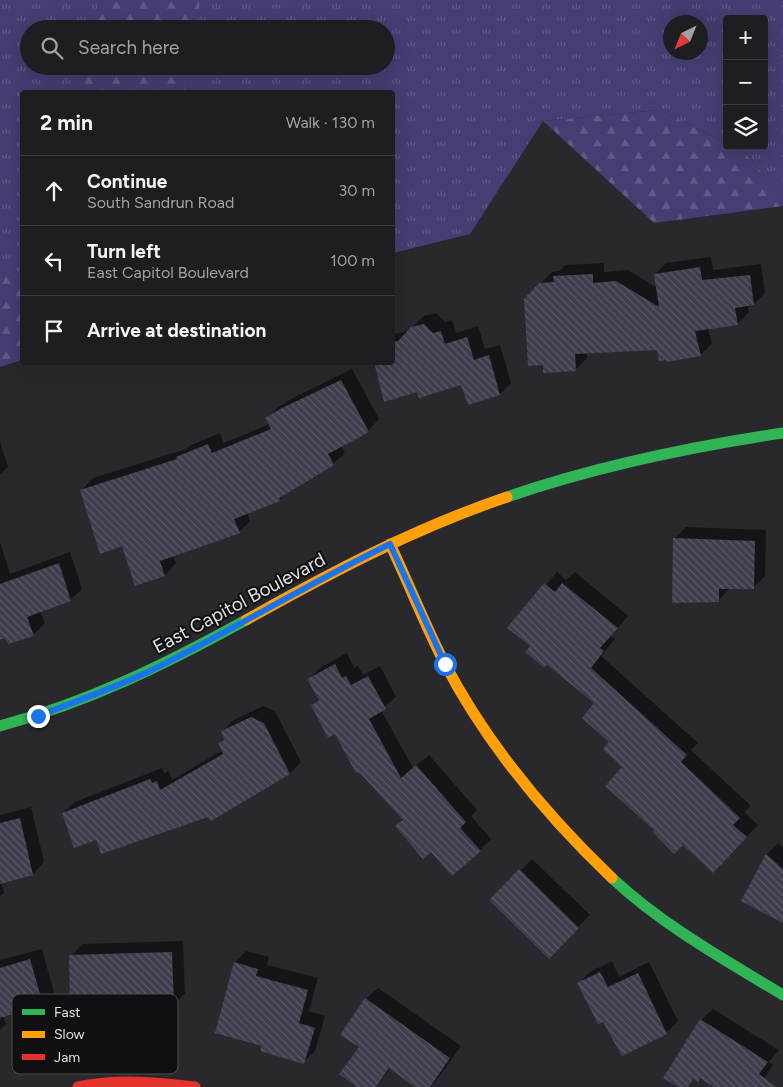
<!DOCTYPE html>
<html lang="en">
<head>
<meta charset="utf-8">
<style>
	body { margin:0; font-family:Figtree,sans-serif; background:#2b2b2f; color:#f1f3f6 }
	.controls { position:absolute; right:15px; top:15px; display:grid; overflow:hidden; border-radius:5px; box-shadow:0 5px 20px #0002 }
	.controls button { width:45px; height:45px; display:grid; place-items:center; padding:0; border:0; border-bottom:1px solid #3c3c40; background:#1e1e22; color:#f1f3f6; font:25px sans-serif }
	.compass { position:absolute; left:663px; top:15px; width:45px; height:45px; border-radius:50%; background:#1e1e22; box-shadow:0 5px 20px #0002; rotate:223deg }
	.stop { position:absolute; width:15px; height:15px; margin:-11px; border:4px solid #1a73e8; border-radius:50%; background:#fff }
	.stop.end { background:#1a73e8; border-color:#fff; box-shadow:0 1px 5px #0008 }
	.list { margin:0; padding:0; list-style:none }
	h2 { display:flex; justify-content:space-between; align-items:center; height:65px; margin:0; padding:0 20px; font-size:21px }
	h2 small { font-size:16px; font-weight:400; color:#a1a2a5 }
	.list li { display:grid; grid-template-columns:32px 1fr auto; gap:15px; align-items:center; box-sizing:border-box; height:70px; padding:0 20px; border-top:1px solid #3c3c40 }
	.list b { display:block; font-size:19px; white-space:nowrap }
	.list p { margin:0; font-size:16px; white-space:nowrap; color:#a1a2a5 }
	.list em { font-size:16px; font-style:normal; color:#a1a2a5 }
	.icon { flex:none; width:28px; height:28px; fill:none; stroke:currentColor; stroke-width:2; stroke-linecap:round; stroke-linejoin:round }
	.map { position:relative; flex:none; width:783px; height:1087px; overflow:hidden }
	.search { position:absolute; background:#1e1e22; box-shadow:0 5px 20px #0002; left:20px; top:20px; width:375px; height:55px; display:flex; align-items:center; gap:12px; box-sizing:border-box; padding:0 18px; border-radius:28px; color:#a1a2a5; font-size:19px }
	.panel { position:absolute; background:#1e1e22; box-shadow:0 5px 20px #0002; left:20px; top:90px; width:375px; height:275px; border-radius:5px }
	.map>svg:first-child { display:block }
	.grass { fill:url(#grass-tufts); fill-rule:evenodd }
	.forest { fill:url(#forest-firs) }
	.shadow { fill:#0007 }
	.building { fill:url(#building-back-hatch) }
	.lines { fill:none; stroke-linecap:round; stroke-linejoin:round }
	.fast { stroke:#30b455; stroke-width:11 }
	.slow { stroke:#ff9f0a; stroke-width:11 }
	.jam { stroke:#e5322d; stroke-width:11 }
	.route { stroke:#1a73e8; stroke-width:6 }
	.labels { text-anchor:middle; dominant-baseline:central; stroke-width:4; stroke-linejoin:round; paint-order:stroke }
	.street-label { font-size:19px; fill:#e0e0e5; stroke:#101013 }
	.key { fill:#101013; stroke:#4e4e52; stroke-width:1 }
	.key-label { font-size:14px; fill:#e0e0e5 }
</style>
</head>
<body>
<div class="map">
<svg width="783" height="1087" viewBox="0 0 783 1087">
	<defs>
		<pattern id="grass-tufts" width="24" height="20" patternUnits="userSpaceOnUse" patternTransform="scale(1.25)"><rect width="24" height="20" fill="#443e72"/><path d="M3 7l-1-3M5 7V3M7 7l1-3M15 17l-1-3M17 17v-4M19 17l1-3" fill="none" stroke="#5f5a86"/></pattern>
		<pattern id="forest-firs" width="22" height="20" patternUnits="userSpaceOnUse" patternTransform="scale(1.25)"><rect width="22" height="20" fill="#443e72"/><path d="M5 1l3.5 6h-7zM16 11l3.5 6h-7z" fill="#5f5a86"/></pattern>
		<pattern id="building-back-hatch" width="6" height="6" patternUnits="userSpaceOnUse" patternTransform="scale(1.25)"><rect width="6" height="6" fill="#403e4e"/><path d="M-1 5l2 2M0 0l6 6M5-1l2 2" fill="none" stroke="#5b5a67"/></pattern>
	</defs>
	<rect width="100%" height="100%" fill="#28282d"/>
	<path class="grass" d="M0 0H101L92 29H29V66H86L82 92H22V285L4 272 0 273Z
		M200 0H783V196L742 150 734 146H764V19H727V143L658 110 543 121 470 234 393 253 392 92H188L192 66H386V29H197ZM670 22H700V52H670Z"/>
	<path class="forest" d="M101 0H200L197 29H92Z
		M86 66H192L188 92H82Z
		M658 110 727 143V146H734L742 150 783 196V206L654 223 543 121Z
		M4 272 22 285V360L0 367V273Z"/>
	<path class="shadow" d="M711 257 713 270 761 264 765 293 754 304 748 305 749 312 737 324 708 328 712 344 700 355 658 349 587 352V358L575 370 540 284 552 272 559 271 566 265 604 263V272L628 270 657 288 655 274 666 263Z
		M436 313 445 322 452 320 456 333 478 326 485 349 500 345 511 383 500 394 469 404 462 384 418 391 392 362V335L409 330 424 316Z
		M352 369 379 419 368 431 341 446 345 453 333 464 287 491 279 500 247 512 250 521 239 532 173 555 176 563 165 575 135 584 123 545 82 490 93 478 186 449 189 446 220 433 224 443 270 424 267 418 278 407 293 398Z
		M0 442 8 467 0 475Z
		M686 527 766 530 765 576 753 588H730L718 601 674 539Z
		M0 542 10 574 70 552 82 589 70 600 40 611 45 623 33 635 6 636 0 639Z
		M557 572 566 580 575 572 628 616 611 636 615 639 601 656 698 743 691 750 751 806 744 812 758 825 724 860 683 844 656 830 610 742 596 703 509 628Z
		M347 653 354 668 358 666 363 675 380 666 396 697 381 710 413 768 429 755 477 810 471 816 491 839 480 850H431L397 826 404 819 312 705 319 698 309 679 320 668Z
		M263 706 275 711 301 762 290 773 211 819 209 815 97 838 63 813 75 802 162 768 164 773 169 771 172 780 223 750 219 744 225 738 222 731 234 720Z
		M31 807 44 862 33 874 1 882 4 893 0 896V815Z
		M778 843 783 847V922L743 901 767 854Z
		M532 859 590 915 549 957 491 900Z
		M183 941 185 994 173 1005 71 956 82 944Z
		M42 949 54 993 43 1004 3 1016 6 1024 0 1030V960Z
		M246 951 269 957 267 965 318 978 309 1011 325 1016 315 1051 303 1062 235 962Z
		M612 961 619 977 649 962 678 1021 666 1033 622 1054 603 1020 579 983 590 972Z
		M378 988 461 1046 436 1081 430 1087H418L391 1068 376 1087H359L360 1047 366 999Z
		M713 1009 779 1050 769 1062 773 1065 759 1087H716L701 1077 698 1080 695 1078 684 1087H681L701 1020Z"/>
	<path class="building" d="M700 267 702 280 750 275 754 305 735 308 738 325 695 331 701 356 666 362V360L659 361 657 350 575 354 576 371 543 373V365L528 366 524 299 539 283 554 282 553 276 593 274V283L616 281 659 307 654 274Z
		M424 324 433 333 441 331 445 344 467 337 474 360 489 355 500 395 468 405 461 385 419 398 417 392 384 402 374 362H392V342L398 341 411 327Z
		M341 380 369 432 328 454 334 465 279 498 280 501 234 519 240 533 160 561 165 576 135 586 122 546 100 554 80 490 177 459 176 457 208 444 212 453 271 429 265 418 280 409Z
		M673 538 755 541 754 589H719V602L672 603Z
		M59 563 71 601 27 617 34 636 8 644 5 638 0 640V584Z
		M544 583 555 592 562 583 618 628 600 648 604 651 591 668 687 755 681 762 740 818 733 825 747 837 713 873 683 845 674 854 653 832 654 830 605 786 622 767 603 749 609 742 582 718 594 703 547 665 544 668 525 652 530 646 507 628Z
		M335 664 342 678 346 676 351 685 368 676 386 709 369 719 401 778 416 765 466 822 460 828 481 851 452 876 431 852 423 859 395 826 403 820 359 772 356 773 335 734 328 738 311 705 319 700 307 679Z
		M251 717 264 723 290 774 211 821 208 817 101 854 96 840 74 848 62 813 150 779 152 783 157 781 160 790 223 754 218 743 224 740 221 731Z
		M20 818 33 875 0 884V823Z
		M766 854 783 869V923L741 901Z
		M519 869 579 928 549 959 489 900Z
		M172 952 174 1007H70L69 955Z
		M30 959 43 1005 0 1018V968Z
		M234 962 258 969 256 976 308 990 299 1023 315 1028 304 1064 260 1051 262 1046 215 1033Z
		M600 972 608 987 638 973 667 1034 622 1056 603 1022 598 1024 577 983Z
		M365 998 450 1058 430 1087H415L389 1068 376 1087H357L339 1074 359 1047 340 1035Z
		M700 1019 768 1062 759 1074 776 1087H714L700 1078 698 1082 693 1079 688 1087H678L663 1078Z"/>
	<g class="lines">
		<path class="fast" d="M507 497C597 466 689 447 783 433
			M0 726C91 701 164 665 246 620
			M612 878C662 925 725 960 783 995"/>
		<path class="slow" d="M390 544C409 584 425 625 445 664 488 746 546 815 612 878
			M246 620C330 573 415 528 507 497"/>
		<path class="jam" d="M78 1087C117 1079 156 1082 195 1087"/>
	</g>
	<g class="lines">
		<path class="route" d="M38 716C77 701 117 687 154 669 234 629 310 583 390 544L445 664"/>
	</g>
	<g class="labels">
		<g class="street-label">
			<text transform="translate(239 603) rotate(-28)">East Capitol Boulevard</text>
		</g>
	</g>
	<rect x="12" y="994" width="166" height="80" rx="8" class="key"/>
	<rect x="22" y="1009" width="23" height="6" fill="#30b455"/>
	<rect x="22" y="1031" width="23" height="7" fill="#ff9f0a"/>
	<rect x="22" y="1054" width="23" height="6" fill="#e5322d"/>
	<g class="key-label">
		<text x="54" y="1017">Fast</text>
		<text x="54" y="1039">Slow</text>
		<text x="54" y="1062">Jam</text>
	</g>
</svg>
<div class="controls">
<button>+</button>
<button>−</button>
<button><svg class="icon" aria-label="layers" viewBox="0 0 24 24"><path d="M12 4l9 5-9 5-9-5zM3 14l9 5 9-5"/></svg></button>
</div>
<svg class="compass" viewBox="-18 -18 36 36"><path d="M0-13l5 13h-10z" fill="#e53935"/><path d="M0 13l5-13h-10z" fill="#a1a2a5"/></svg>
<div class="stop" style="left:445px;top:664px"></div>
<div class="stop end" style="left:38px;top:716px"></div>
<div class="search"><svg class="icon" aria-label="search" viewBox="0 0 24 24"><circle cx="10" cy="10" r="6"/><path d="M15 15l6 6"/></svg>Search here</div>
<section class="panel">
<h2>2 min<small>Walk · 130 m</small></h2>
<ul class="list">
<li><svg class="icon" aria-label="ahead" viewBox="0 0 24 24"><path d="M12 20V5M6 11l6-6 6 6"/></svg><div><b>Continue</b><p>South Sandrun Road</p></div><em>30 m</em></li>
<li><svg class="icon" aria-label="left" viewBox="0 0 24 24"><path d="M17 20v-9H6M10 6l-5 5 5 5"/></svg><div><b>Turn left</b><p>East Capitol Boulevard</p></div><em>100 m</em></li>
<li><svg class="icon" aria-label="arrive" viewBox="0 0 24 24"><path d="M6 21V4h12l-3 4 3 4H6"/></svg><div><b>Arrive at destination</b></div></li>
</ul>
</section>
</div>
</body>
</html>
